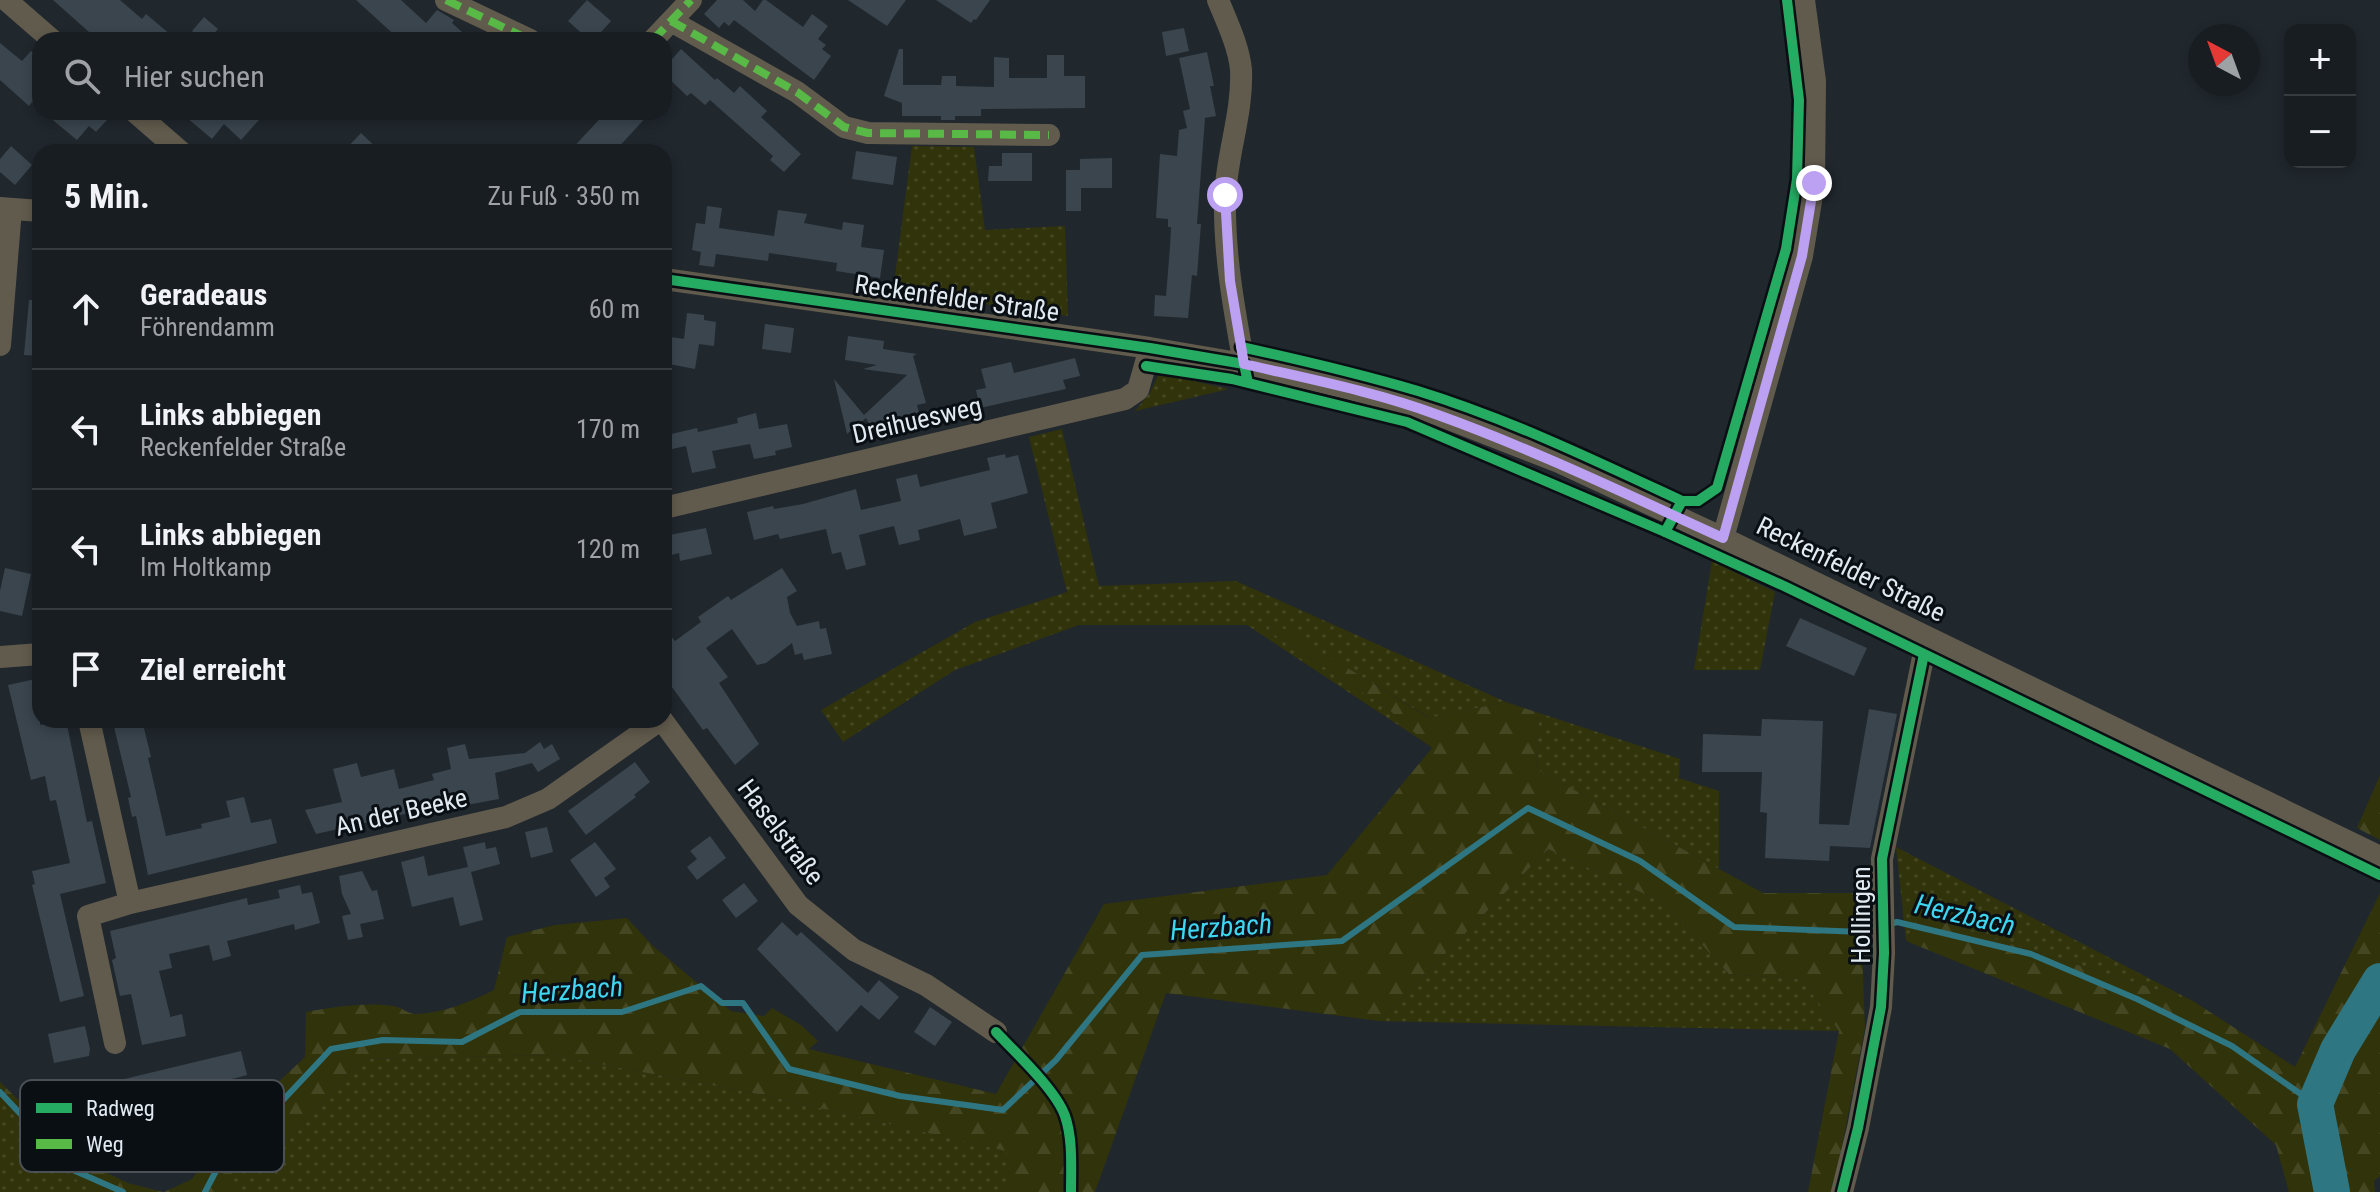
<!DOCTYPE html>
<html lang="de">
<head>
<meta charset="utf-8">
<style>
	body { margin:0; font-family:"Roboto Condensed",sans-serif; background:#252a2f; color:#f1f3f6 }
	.controls { position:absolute; right:24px; top:24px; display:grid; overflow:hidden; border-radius:16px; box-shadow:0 4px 12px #0003 }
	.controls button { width:72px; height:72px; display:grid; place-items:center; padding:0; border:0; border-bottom:2px solid #363b40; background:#181d22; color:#f1f3f6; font:40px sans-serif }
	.compass { position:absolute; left:2188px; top:24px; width:72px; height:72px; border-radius:50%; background:#181d22; box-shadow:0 4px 12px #0003; rotate:319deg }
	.stop { position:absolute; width:24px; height:24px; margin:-18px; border:6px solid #bca0f2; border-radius:50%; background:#fff }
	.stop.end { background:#bca0f2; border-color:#fff; box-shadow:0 2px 8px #0008 }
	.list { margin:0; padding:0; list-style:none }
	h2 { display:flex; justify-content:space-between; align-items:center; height:104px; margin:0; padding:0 32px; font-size:34px }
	h2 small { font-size:26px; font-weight:400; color:#9fa2a5 }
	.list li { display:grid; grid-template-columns:52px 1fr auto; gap:24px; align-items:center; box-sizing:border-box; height:120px; padding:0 32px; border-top:2px solid #363b40 }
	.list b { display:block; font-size:30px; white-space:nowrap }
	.list p { margin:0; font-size:26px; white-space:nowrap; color:#9fa2a5 }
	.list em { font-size:26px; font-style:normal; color:#9fa2a5 }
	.icon { flex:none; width:44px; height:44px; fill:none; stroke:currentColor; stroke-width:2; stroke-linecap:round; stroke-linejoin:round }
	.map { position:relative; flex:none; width:2380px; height:1192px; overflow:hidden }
	.search { position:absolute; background:#181d22; box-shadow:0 4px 12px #0003; left:32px; top:32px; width:640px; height:88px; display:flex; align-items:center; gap:20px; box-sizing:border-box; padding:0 28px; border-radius:24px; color:#9fa2a5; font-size:30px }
	.panel { position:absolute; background:#181d22; box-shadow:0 4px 12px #0003; left:32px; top:144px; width:640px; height:584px; border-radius:24px }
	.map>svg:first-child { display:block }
	.green { fill:url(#green-dots) }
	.forest { fill:url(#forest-firs) }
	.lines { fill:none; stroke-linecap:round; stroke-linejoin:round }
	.stream { stroke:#2f7683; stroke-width:6 }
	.river { stroke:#2f7683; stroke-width:36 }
	.building { fill:#3a454e }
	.minor { stroke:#615b4d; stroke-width:22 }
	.quiet { stroke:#58b947; stroke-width:8; stroke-dasharray:16 8; stroke-linecap:butt }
	.cycleway-casing { stroke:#0a0f14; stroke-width:15 }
	.cycleway { stroke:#26ab63; stroke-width:10 }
	.route { stroke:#bca0f2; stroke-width:10 }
	.labels { text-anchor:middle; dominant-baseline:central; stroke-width:6; stroke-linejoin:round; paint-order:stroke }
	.street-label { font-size:26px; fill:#e1e9f1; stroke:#0a0f14 }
	.water-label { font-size:28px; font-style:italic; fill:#3ed6f0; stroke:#0a0f14 }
	.key { fill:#0a0f14; stroke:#4a5056; stroke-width:2 }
	.key-label { font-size:22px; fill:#e1e9f1 }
</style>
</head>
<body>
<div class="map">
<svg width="2380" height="1192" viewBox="0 0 2380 1192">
	<defs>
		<pattern id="green-dots" width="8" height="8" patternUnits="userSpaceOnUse" patternTransform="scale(2)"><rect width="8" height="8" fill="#31330a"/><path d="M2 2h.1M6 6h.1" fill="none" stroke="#454722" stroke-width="1.8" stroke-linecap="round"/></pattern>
		<pattern id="forest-firs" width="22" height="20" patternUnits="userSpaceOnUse" patternTransform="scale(2)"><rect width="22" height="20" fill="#31330a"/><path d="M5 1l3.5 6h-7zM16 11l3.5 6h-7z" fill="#454722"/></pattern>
	</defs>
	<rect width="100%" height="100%" fill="#20272d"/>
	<path class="green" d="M912 146 974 147 985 230 1065 226 1068 316 893 291Z
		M1159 373 1229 389 1135 411 1150 393Z
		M1062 429 1099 586 1236 581 1506 702 1430 718 1271 622 1269 631 1387 708 1433 748 1247 625H1079L955 670 843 742 821 710 975 622 1067 592 1029 437Z
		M1712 561 1775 592 1760 670H1694Z
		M1539 713 1680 759 1679 778 1719 791V869L1536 769Z
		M1896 847 2193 1001 1921 916 1906 941Z
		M1548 849 1664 903 1729 974 1802 979 1839 1031 1379 1021Z
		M552 1055 764 1095 1007 1151 1006 1192H241L228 1175 285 1144 361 1059Z
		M0 1097 74 1178 95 1192H0Z"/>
	<path class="forest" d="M1271 621 1429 718 1506 702 1539 713 1536 769 1763 893H1860L1865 1028 1833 1192H1808L1839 1031 1802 979 1729 974 1664 903 1548 849 1379 1021 1166 993 1095 1192H1006V1151L764 1095 552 1055 361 1059 285 1144 229 1175 241 1192H164L192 1179 228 1129 305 1057 306 1012C335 1007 364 1002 393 1006 402 1007 408 1014 416 1014 443 1013 470 1002 494 990L507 937 555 925 627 918 653 946 731 1011 764 1016 772 1008 801 1025 818 1041 809 1049 996 1094 1104 904 1327 875 1432 748 1387 708 1269 631Z
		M2380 775V840L2357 828Z
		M2380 893V1176L2374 1181 2375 1192H2289L2276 1145 2170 1049 1906 941 1921 916 2193 1001 2295 1067Z
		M0 1082 80 1160 128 1183 163 1192H95L74 1178 0 1097Z"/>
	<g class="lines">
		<path class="stream" d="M1890 924 1897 922 2031 954 2137 999 2232 1046 2315 1104
			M0 1092 73 1170 123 1192
			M205 1192 228 1148 270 1114 331 1049 383 1040 462 1042 520 1012H622L701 986 722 1003H743L789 1069 900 1096 1003 1110 1056 1060 1142 955 1342 941 1528 808 1640 861 1734 927 1863 932 1879 927"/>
		<path class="river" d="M2332 1192 2315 1104 2338 1050 2380 981"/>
	</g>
	<path class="building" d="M53 0H120L142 19 146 14 177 40H98Z
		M356 0H401L426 23 437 10 454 20 452 23 471 40H400Z
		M587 0 611 21 594 40H589L568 21Z
		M717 0H743L755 11 763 0H766L803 27 812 14 828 26 818 39 826 45 822 49 831 56 814 80 734 20 729 26 724 22 719 28 704 14Z
		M848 0H906L887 26Z
		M936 0H990L976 20 974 19 971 23Z
		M204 17 218 29 209 40H203L192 31Z
		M1184 28 1189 51 1166 56 1162 32Z
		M0 43 22 61 31 51 40 59V109L32 102 29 106 0 80Z
		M681 49 715 80 717 78 734 93 740 86 767 111 761 117 801 154 784 172 770 160 773 156 710 100 705 105 691 93 687 96 664 74V68Z
		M899 49H903V85H941L942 76H956V86L994 87V57L1009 58V78H1047V55H1064V76H1085V108L981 109V116H955V120H941V116H902V103L884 96Z
		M1207 52 1214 86H1210L1216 116 1205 118 1197 224H1201L1197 276 1192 275 1188 318 1154 316 1155 295 1166 296 1170 247 1171 227H1168V219L1156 218 1160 154 1177 156 1179 130 1187 128 1183 111 1190 109 1179 58Z
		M43 112H101L107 120 96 132 89 126 77 140Z
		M180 112H250L259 120 241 140 224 124 212 139Z
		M606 112H651L614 152H569Z
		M361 133 381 152H343Z
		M11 146 32 165 15 185 0 172V159Z
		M856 151 897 157 893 185 852 179Z
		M1002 153H1032V181H988L989 166H1002Z
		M1112 158V188H1081V211H1066V170H1080V159Z
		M707 206 722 208 719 228 774 236 778 210 807 214 804 223 842 230 843 222 864 225 861 247 884 250 880 278 836 271 837 263 769 253 768 261 716 254 714 267 699 265 701 252 692 250 696 223 705 224Z
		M29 300H40V356L24 355Z
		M687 313 704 315V320L716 322 714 346 699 344 695 369 664 363V336L684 339Z
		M765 324 794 328 791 353 762 349Z
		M848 336 884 341 883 349 917 354 913 356 926 403 917 405 923 428 889 436 880 429 873 431 866 418 847 434 834 379 864 415 907 375 863 369 877 365 845 360Z
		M1075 358 1080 376 1063 380 1066 389 980 408 976 390 986 388 981 369 1011 362 1014 373Z
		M756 413 759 429 787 424 792 447 775 451 776 455 754 459 750 444 712 451 716 468 692 473 686 446 672 449 667 435 697 428 698 432 738 423 737 418Z
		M1005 454 1006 458 1018 455 1028 493 991 503 997 528 964 536 960 519 918 530 920 540 899 545 894 526 859 535 866 565 846 570 841 552 832 554 826 529 780 539 778 534 754 540 747 512 773 506 774 509 803 504 856 489 861 510 901 501 896 479 917 474 920 487 990 470 987 458Z
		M706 528 712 554 680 561 679 553 664 557V536Z
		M5 568 31 574 22 616 0 611V591Z
		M782 568 797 591 787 597 790 613 797 626 819 621 820 629 826 628 832 654 804 660 802 653 795 655 792 643 766 663 757 665 732 629 706 648 728 677 719 683 759 744 735 765 707 728 703 730 664 676V627L675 641 701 622 698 617 728 596 731 600Z
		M1800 618 1867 648 1854 676 1786 646Z
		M40 678V725L66 720 87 822 92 821 106 883 60 894 84 996 60 1002 32 885 35 884 32 871 70 863 56 800 50 801 45 776 31 780 8 685Z
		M1869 709 1897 714 1870 848 1830 846 1829 861 1765 858 1767 813 1760 812 1762 772H1702L1703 734 1761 736 1762 719 1823 721 1819 824 1849 825Z
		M142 720 151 757 148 758 166 836 202 828 201 824 230 817 226 801 244 797 251 823 271 819 277 843 148 875 136 816 132 817 128 798 131 797 114 727Z
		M540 742 544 749 552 744 560 759 538 772 532 763 495 773 499 799 440 810V806L316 834 305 810 342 802 333 769 357 763 361 777 394 769 399 789 434 780 432 774 451 769 447 748 465 744 469 759 525 753Z
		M635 762 650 782 634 795 636 797 586 835 568 811Z
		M547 827 553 852 531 858 525 832Z
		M710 836 726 858 697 880 687 867 697 859 690 851Z
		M485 842 486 849 496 847 500 864 471 872 483 920 460 926 453 897 412 907 401 862 424 856 428 876 468 867 463 847Z
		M595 842 616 869 604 878 610 887 596 897 570 860Z
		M362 871 372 891 377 890 384 919 360 924 363 937 348 940 342 916 351 914 342 894 339 876Z
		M744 883 758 901 736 918 722 900Z
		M300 885 302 894 312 892 320 923 295 930 294 924 227 941 231 956 213 961 209 945 169 954 172 968 159 971 170 1015V1017L182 1014 186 1036 142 1045 131 994 120 996 112 960 116 958 110 931 247 898 248 905 280 898 278 890Z
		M782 922 797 936 801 932 868 993 879 980 899 997 879 1020 861 1005 837 1032 757 949Z
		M930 1007 952 1022 935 1046 914 1032Z
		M85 1026 90 1049 89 1056 54 1063 48 1034Z
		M241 1051 247 1075 232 1079 234 1087 207 1094 205 1086 167 1096 172 1116 118 1128 113 1108 101 1111 95 1086Z"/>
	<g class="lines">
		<path class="minor" d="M6 0 52 40
			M446 0 530 40
			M1218 0C1227 22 1239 47 1241 70 1243 114 1226 156 1225 199 1224 254 1234 309 1244 364
			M671 21 797 92 844 127 868 133 1049 135
			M653 40 691 0
			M135 112 181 152
			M0 208 40 211
			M664 279 1150 348 1244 364 1347 388 1436 414 1559 462 1723 538 2380 857
			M0 345 11 209
			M664 508 1125 399 1138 390 1150 348
			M1723 538 1802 256 1814 183 1815 81 1804 0
			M0 657 40 654
			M89 720 130 903
			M662 720 798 905 854 950 926 985 996 1032
			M115 1043 88 916 130 903 506 817 548 799 660 720
			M1842 1192 1858 1128 1881 1007 1884 953 1882 859 1927 638"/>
		<path class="quiet" d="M446 0 530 40
			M671 21 797 92 844 127 868 133 1049 135
			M653 40 691 0"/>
		<defs>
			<path id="cycleway" d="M664 279 1150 348 1244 364 1248 383
				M1241 347C1301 360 1360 374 1418 391 1509 419 1596 461 1682 501
				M1146 366 1232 379 1407 422 1665 532 1784 586 2380 875
				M1665 532 1682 501H1698L1717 488 1786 249 1797 179 1799 100 1787 0
				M996 1032C1015 1052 1056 1090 1065 1116 1073 1139 1071 1168 1071 1192
				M1842 1192 1858 1128 1881 1007 1884 953 1882 859 1924 654"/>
		</defs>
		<use href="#cycleway" class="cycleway-casing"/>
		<use href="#cycleway" class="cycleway"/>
	</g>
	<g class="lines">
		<path class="route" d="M1225 195 1230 281 1244 364C1309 379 1376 392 1438 415 1535 450 1628 495 1723 538L1802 256 1814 183"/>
	</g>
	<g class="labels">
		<g class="street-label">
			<text transform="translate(957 298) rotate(8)">Reckenfelder Straße</text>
			<text transform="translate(917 420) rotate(-13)">Dreihuesweg</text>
			<text transform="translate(1851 569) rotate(26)">Reckenfelder Straße</text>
			<text transform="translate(401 812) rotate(-13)">An der Beeke</text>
			<text transform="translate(781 832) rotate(53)">Haselstraße</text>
			<text transform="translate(1861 915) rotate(-90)">Hollingen</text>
		</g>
		<g class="water-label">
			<text transform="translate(1965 915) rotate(13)">Herzbach</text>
			<text transform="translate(1221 927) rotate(-4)">Herzbach</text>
			<text transform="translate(572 990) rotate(-4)">Herzbach</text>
		</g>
	</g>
	<rect x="20" y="1080" width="264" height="92" rx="12" class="key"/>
	<rect x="36" y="1103" width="36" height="10" fill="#26ab63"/>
	<rect x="36" y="1139" width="36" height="10" fill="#58b947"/>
	<g class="key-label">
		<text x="86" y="1116">Radweg</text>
		<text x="86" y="1152">Weg</text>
	</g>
</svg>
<div class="controls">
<button>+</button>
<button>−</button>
</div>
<svg class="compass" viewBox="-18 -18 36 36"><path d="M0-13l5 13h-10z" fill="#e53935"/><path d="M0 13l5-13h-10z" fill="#9fa2a5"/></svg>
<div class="stop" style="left:1225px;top:195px"></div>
<div class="stop end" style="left:1814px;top:183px"></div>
<div class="search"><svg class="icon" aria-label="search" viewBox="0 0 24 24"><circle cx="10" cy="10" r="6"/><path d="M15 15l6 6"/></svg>Hier suchen</div>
<section class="panel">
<h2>5 Min.<small>Zu Fuß · 350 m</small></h2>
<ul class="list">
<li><svg class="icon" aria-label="ahead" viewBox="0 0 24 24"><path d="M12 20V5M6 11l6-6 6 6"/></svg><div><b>Geradeaus</b><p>Föhrendamm</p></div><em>60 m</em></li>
<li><svg class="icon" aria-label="left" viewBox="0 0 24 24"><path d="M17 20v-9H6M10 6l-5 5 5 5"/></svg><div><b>Links abbiegen</b><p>Reckenfelder Straße</p></div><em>170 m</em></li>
<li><svg class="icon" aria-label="left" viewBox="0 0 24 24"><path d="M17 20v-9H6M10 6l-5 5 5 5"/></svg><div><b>Links abbiegen</b><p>Im Holtkamp</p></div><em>120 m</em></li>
<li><svg class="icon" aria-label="arrive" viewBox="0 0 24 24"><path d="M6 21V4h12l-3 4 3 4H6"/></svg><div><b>Ziel erreicht</b></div></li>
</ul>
</section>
</div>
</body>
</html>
